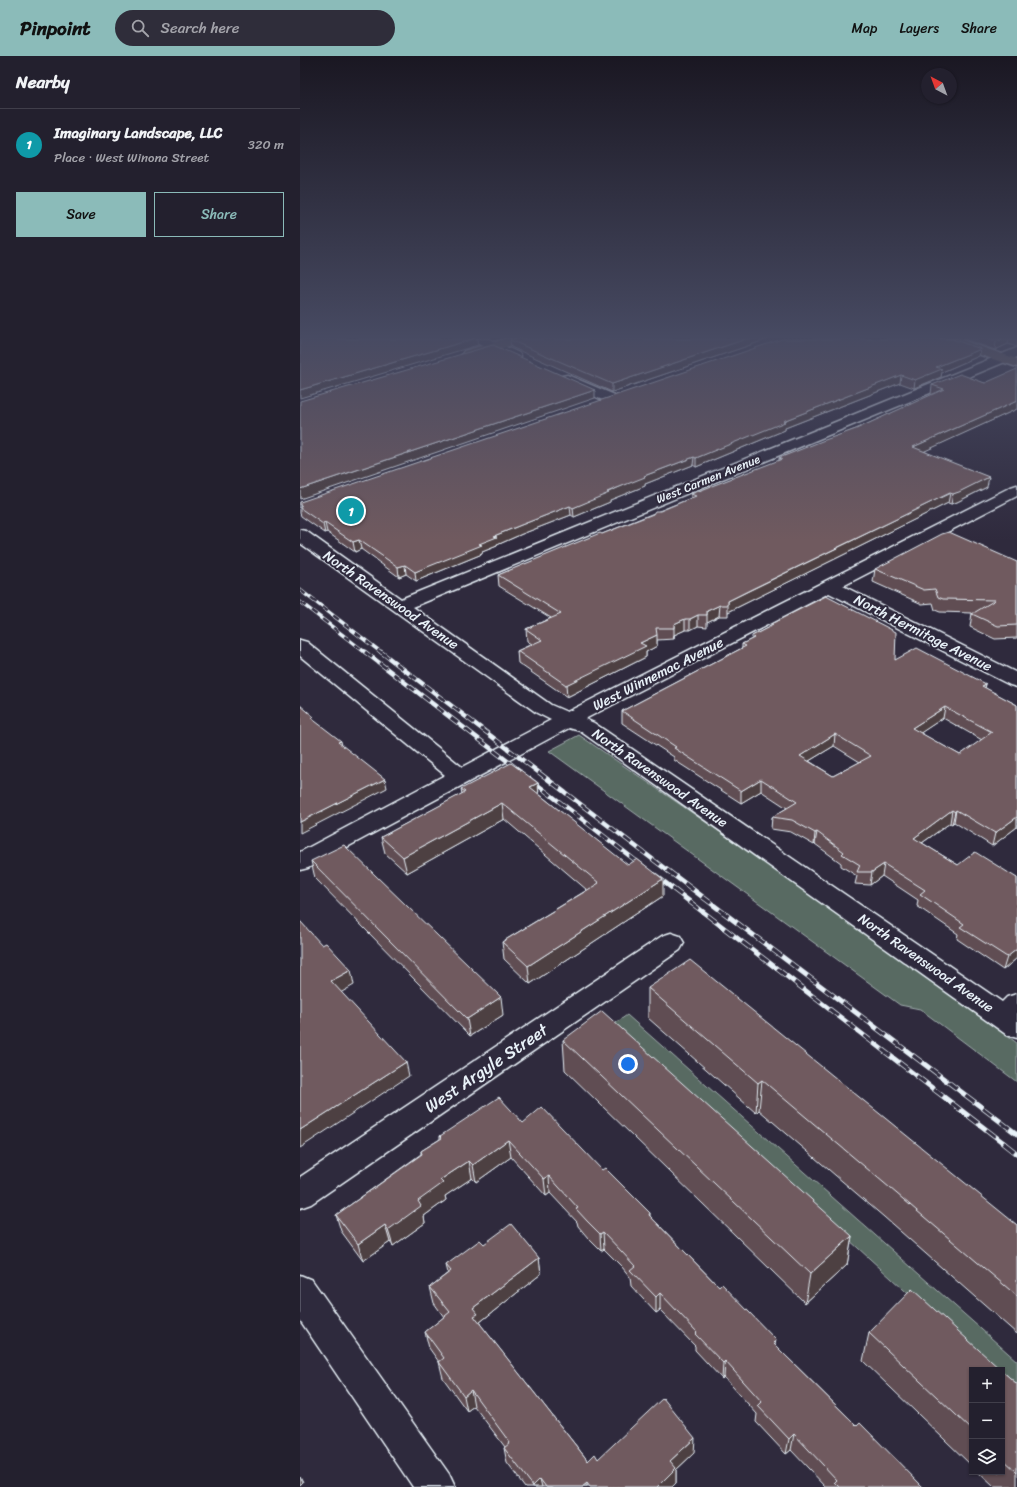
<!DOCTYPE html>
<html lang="en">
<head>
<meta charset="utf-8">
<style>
	body { margin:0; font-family:Sriracha,sans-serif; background:#2f2d3a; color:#f1f3f6 }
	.controls { position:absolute; right:12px; bottom:12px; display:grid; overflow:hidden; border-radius:0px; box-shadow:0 1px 3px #0004 }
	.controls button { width:36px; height:36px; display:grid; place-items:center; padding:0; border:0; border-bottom:1px solid #403e4a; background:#23202e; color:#f1f3f6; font:20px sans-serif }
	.compass { position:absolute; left:621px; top:12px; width:36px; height:36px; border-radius:50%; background:#23202e; box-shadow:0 1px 3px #0004; rotate:319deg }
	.you { position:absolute; left:328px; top:1008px; width:14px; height:14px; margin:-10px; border:3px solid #fff; border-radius:50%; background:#1a73e8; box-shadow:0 0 0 6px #1a73e833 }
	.badge { display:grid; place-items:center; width:26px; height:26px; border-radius:50%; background:#8bbbb9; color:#fff; font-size:13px; font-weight:700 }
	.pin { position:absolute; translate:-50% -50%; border:2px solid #fff; box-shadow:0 1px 4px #0006 }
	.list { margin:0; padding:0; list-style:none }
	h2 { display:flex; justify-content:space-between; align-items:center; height:52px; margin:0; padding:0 16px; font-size:17px }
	h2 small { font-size:13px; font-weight:400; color:#a3a3aa }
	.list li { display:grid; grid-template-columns:26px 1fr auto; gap:12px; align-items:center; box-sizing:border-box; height:72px; padding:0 16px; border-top:1px solid #403e4a }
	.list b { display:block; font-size:15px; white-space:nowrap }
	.list p { margin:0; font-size:13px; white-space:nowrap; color:#a3a3aa }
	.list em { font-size:13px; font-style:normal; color:#a3a3aa }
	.actions { display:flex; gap:8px; padding:12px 16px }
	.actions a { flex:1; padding:9px 0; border:1px solid #8bbbb9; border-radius:0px; text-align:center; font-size:14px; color:#8bbbb9 }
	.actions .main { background:#8bbbb9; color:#111 }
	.icon { flex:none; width:22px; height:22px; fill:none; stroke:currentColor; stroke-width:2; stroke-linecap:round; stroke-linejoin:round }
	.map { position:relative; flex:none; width:717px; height:1431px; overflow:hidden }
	header { display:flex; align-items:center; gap:24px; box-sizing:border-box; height:56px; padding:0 20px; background:#8bbbb9; color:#111 }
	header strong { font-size:19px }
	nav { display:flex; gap:22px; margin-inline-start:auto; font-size:14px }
	.search { width:280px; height:36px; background:#2f2d3a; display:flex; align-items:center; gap:10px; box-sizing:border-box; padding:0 14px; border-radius:22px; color:#a3a3aa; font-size:15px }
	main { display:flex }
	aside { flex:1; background:#23202e }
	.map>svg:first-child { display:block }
	.green { fill:#586a62; stroke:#a0aead }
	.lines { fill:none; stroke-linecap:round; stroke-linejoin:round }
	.minor-casing { stroke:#e8f1f8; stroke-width:3 }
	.major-casing { stroke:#e8f1f8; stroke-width:3 }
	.minor { fill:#2f2a3d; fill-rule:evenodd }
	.major { fill:#766964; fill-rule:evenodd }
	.rail-far3-casing { stroke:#e8f1f8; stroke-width:3.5 }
	.rail-far2-casing { stroke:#e8f1f8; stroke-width:4.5 }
	.rail-far1-casing { stroke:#e8f1f8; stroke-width:5 }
	.rail-casing { stroke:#e8f1f8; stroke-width:6 }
	.rail-far3 { stroke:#2f2a3d; stroke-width:2.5; stroke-dasharray:7; stroke-linecap:butt }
	.rail-far2 { stroke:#2f2a3d; stroke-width:3; stroke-dasharray:9; stroke-linecap:butt }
	.rail-far1 { stroke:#2f2a3d; stroke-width:3.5; stroke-dasharray:11; stroke-linecap:butt }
	.rail { stroke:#2f2a3d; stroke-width:4.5; stroke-dasharray:14; stroke-linecap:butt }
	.wall { fill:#604d52; stroke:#e8f1f8; fill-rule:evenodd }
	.shaded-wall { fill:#4e3f42; stroke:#e8f1f8 }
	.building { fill:#705a5f; stroke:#e8f1f8; fill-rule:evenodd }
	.labels { text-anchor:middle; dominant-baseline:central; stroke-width:4; stroke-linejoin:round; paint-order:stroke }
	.far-street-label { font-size:12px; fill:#e8f1f8; stroke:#2f2a3d }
	.street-label { font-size:14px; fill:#e8f1f8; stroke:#2f2a3d }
	.near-street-label { font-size:17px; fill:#e8f1f8; stroke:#2f2a3d }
</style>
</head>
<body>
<header>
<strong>Pinpoint</strong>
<div class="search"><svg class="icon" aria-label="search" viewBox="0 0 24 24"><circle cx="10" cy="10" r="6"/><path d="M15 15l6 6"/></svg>Search here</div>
<nav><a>Map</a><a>Layers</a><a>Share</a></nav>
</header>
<main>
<aside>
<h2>Nearby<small></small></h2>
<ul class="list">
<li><span class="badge" style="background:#0f9aa8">1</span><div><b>Imaginary Landscape, LLC</b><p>Place · West Winona Street</p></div><em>320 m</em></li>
</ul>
<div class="actions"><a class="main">Save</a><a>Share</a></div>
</aside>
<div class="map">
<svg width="717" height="1431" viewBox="0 0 717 1431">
	<rect width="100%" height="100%" fill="#2f2a3d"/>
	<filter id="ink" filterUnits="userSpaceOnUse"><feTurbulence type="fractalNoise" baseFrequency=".025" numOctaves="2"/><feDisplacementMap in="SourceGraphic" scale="8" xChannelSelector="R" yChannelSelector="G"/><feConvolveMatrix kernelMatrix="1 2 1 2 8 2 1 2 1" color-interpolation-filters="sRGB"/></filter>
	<g filter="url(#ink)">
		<path class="green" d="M279 679 455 800 717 987V1026L620 953 600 949 249 695Z
			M327 959 717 1305V1337L702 1323V1314H692L313 969Z"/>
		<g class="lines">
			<defs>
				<path id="minor" d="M172 283H189L219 297 221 300 219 303H211L174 286Z
					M717 292V301L113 551 251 649 267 656 711 431 717 429V440L543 530 717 617V631L710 629 529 537 285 663 294 667 702 946 707 941 717 938V982L707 979 280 675 269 672 8 812 0 814V796L145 719 0 600V584L7 586 162 711 251 664 237 657 0 487V474L6 475 101 543Z
					M267 319 317 340 319 343 317 346H307L262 326 260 323 262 320Z
					M371 877 380 880 384 887 380 894 11 1148 0 1152V1121L362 880Z
					M0 1219 12 1224 149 1418 155 1431H113L0 1264Z"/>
				<path id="major" d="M205 283H225L223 286 168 302 164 301 162 298 164 295Z
					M639 283H658L717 303V311L641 286Z"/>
			</defs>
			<use href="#minor" class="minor-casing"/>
			<use href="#major" class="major-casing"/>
			<use href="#minor" class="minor"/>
			<use href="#major" class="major"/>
			<defs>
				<path id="rail-far3" d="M0 534 82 597
					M0 546 66 597"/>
				<path id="rail-far2" d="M65 596 219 714
					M81 596 368 815
					M230 723 344 811"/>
				<path id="rail-far1" d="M367 814 717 1078
					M355 819 705 1088"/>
				<path id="rail" d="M703 1087 717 1098"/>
			</defs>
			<use href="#rail-far3" class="rail-far3-casing"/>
			<use href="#rail-far2" class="rail-far2-casing"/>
			<use href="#rail-far1" class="rail-far1-casing"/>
			<use href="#rail" class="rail-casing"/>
			<use href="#rail-far3" class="rail-far3"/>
			<use href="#rail-far2" class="rail-far2"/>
			<use href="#rail-far1" class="rail-far1"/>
			<use href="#rail" class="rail"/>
		</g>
		<path class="wall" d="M211 283H468L312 336 211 291 210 284Z
			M664 283H717V291L708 288 695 294Z
			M681 293 679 300 642 316 641 321 614 332 600 327 585 333 485 372V374L396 411 393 409 345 428V430L310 444V446L274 461 271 459 222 478 197 489V490L182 496V498L116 525 106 518 99 521 61 493 55 496 27 476 25 477 1 460 0 457V446Z
			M685 327 717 353 624 395 687 431 657 446 651 448 648 447 452 544 428 556V560H419L407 566V571L398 570 390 574H385L374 579V583L357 584V590L346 596V601L267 641 218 607 217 595 232 588 227 585 226 573 251 562 199 530 198 519 302 478 391 442V438L479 405V402L556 373 632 339 631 338 632 329Z
			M717 506V582L695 583 670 571 672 557 640 556 635 554 633 547 622 548 573 526 575 513Z
			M471 568 595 604 686 628 685 632 717 649V771L692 790 654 766 652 768 650 767 622 787 658 809 717 822V902L703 914 657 883 658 878 617 850 618 844 582 820 570 829 555 828 557 820 541 810V807L515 788 514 789 491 776 471 773 472 761 487 752 461 735 441 747 374 704V701L322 667V655L442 592V588L452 583V580L471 570ZM643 662 682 684 660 699 620 677ZM534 690 560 706 533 720 509 705Z
			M238 727 239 738 363 840 230 928 204 903 202 886 287 834 204 763 107 817 85 797 81 781 162 738 161 733Z
			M11 805 203 959 170 980 15 822Z
			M348 932 717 1169V1278L584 1161 459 1054 456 1057 348 962Z
			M263 984 552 1180 547 1209 505 1247 265 1014Z
			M223 1067 302 1114 350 1157V1160L419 1231 476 1284 475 1289 485 1299 557 1370 623 1431H526L491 1394 486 1398 456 1366 457 1358 424 1321 422 1323 395 1294V1290L360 1254 356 1257 331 1230 330 1221 322 1211 304 1193 301 1195 288 1182 278 1170 277 1166 250 1137 246 1140 211 1101 176 1126 172 1122 145 1140 146 1144 124 1160 125 1167 93 1190 90 1186 63 1205 41 1175 36 1159 121 1098V1095L140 1083V1080Z
			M184 1188 239 1202 241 1218 180 1266V1268L288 1405 298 1403 394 1397 376 1414V1427L372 1431H225L207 1407 204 1392 205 1391 174 1350 167 1355 143 1322 139 1306 129 1292 125 1276 144 1261 134 1247 130 1231 148 1217 146 1209Z
			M569 1277 672 1314V1410L563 1305Z
			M702 1315 717 1328V1431H694L678 1416H702Z"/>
		<path class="shaded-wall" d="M173 283H177L178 289 0 342V334Z
			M446 283H468L312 336V328Z
			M703 283H709L708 288 695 294 696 286Z
			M681 293 679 300 642 316 641 321 614 332 615 324 636 311Z
			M601 319 600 327 485 372V374L396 411V402L483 365Z
			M295 334V342L0 443V433Z
			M717 345V353L612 401 613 391Z
			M394 401 393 409 345 428V430L310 444V446L274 461 273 452 344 420Z
			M689 421 687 431 657 446 651 448 653 438Z
			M650 437 648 447 428 556V545Z
			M270 450 271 459 222 478 197 489V490L182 496V498L116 525 115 516 194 480 221 469Z
			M25 467 27 476 25 477 23 468Z
			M59 484 61 493 55 496 53 486Z
			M105 509 106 518 99 521 98 511Z
			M420 549 419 560 407 566V555Z
			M398 559V570L390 574V563Z
			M385 563V574L374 579V583V568Z
			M357 579V590L346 596V601L267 641 266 629 340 587Z
			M686 628 683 639 682 630Z
			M645 651 643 662 610 684 612 672Z
			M535 678 534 690 499 711 500 700Z
			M41 685 43 694 38 686Z
			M85 723 87 732 0 777V766Z
			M461 723V735L441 747V735Z
			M238 727 239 743 230 731Z
			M202 747 204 763 107 817 103 801Z
			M652 754 650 767 612 794 614 782Z
			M656 754 654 766 652 768 655 756Z
			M717 761V771L692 790 695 777Z
			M517 776 515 788 514 789 515 777Z
			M584 808 582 820 570 829 572 816Z
			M363 823V840L230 928 228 910Z
			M717 893V902L703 914 707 901Z
			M51 914 54 929 35 940 31 925Z
			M201 941 203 959 170 980 167 963Z
			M106 1006 109 1020 0 1092V1074Z
			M462 1024 459 1054 456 1057 458 1027Z
			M208 1084 211 1101 176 1126 173 1109Z
			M169 1105 172 1122 145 1140 146 1144 124 1160 125 1167 93 1190 88 1174 118 1145 140 1124Z
			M249 1120 250 1137 246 1140 244 1123Z
			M85 1169 90 1186 63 1205 58 1188Z
			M303 1176 304 1193 301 1195 300 1178Z
			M552 1180 547 1209 505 1247 510 1218Z
			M239 1202 241 1218 180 1266 181 1274 174 1260 173 1252Z
			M360 1237V1254L356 1257V1241Z
			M425 1305 424 1321 422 1323 423 1307Z
			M171 1334 174 1350 167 1355 164 1340Z
			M494 1378 491 1394 486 1398 489 1383Z
			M395 1382 394 1397 376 1414V1427L372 1431H357L370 1405Z
			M0 1420 3 1426 0 1429Z
			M240 1423 242 1431H233V1430Z
			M287 1427V1431H282Z"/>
		<path class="building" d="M0 283H173L0 334Z
			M211 283H446L312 328 210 284Z
			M482 283H652L681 293 636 311 642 313 615 324 601 319 586 325 483 365 485 366 396 402 394 401 344 420 345 421 307 436 309 437 273 452 270 450 221 469 194 480 197 481 179 488 182 489 115 516 105 509 98 511 59 484 53 486 25 467 23 468 0 452V451L2 450 0 449V446Z
			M687 283H703L696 286Z
			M193 289 295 334 0 433V345Z
			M717 313V345L613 391 689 421 659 436 653 438 650 437 452 533 428 545V549H420L407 555V559H398L390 563H385L374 568V572H356L357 579 340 587 346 590 266 629 217 595 242 584 226 573 261 558 198 519 300 477 302 478 353 458 355 455H360L396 440 391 438 482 403 479 402 522 385 556 373 644 333 632 329 660 318 685 327Z
			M649 476 717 506V569L698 570 672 558 695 544 643 543 638 541 635 533 624 534 575 513 642 478Z
			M526 540 596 576 595 604 617 592 686 628 682 630 717 649V761L695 777 656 754 655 756 652 754 614 782 658 809 675 796 717 822V893L707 901 660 871 664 868 620 838 625 834 584 808 572 816H557L560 809 542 798 544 796 517 776 515 777 492 764 472 761 497 746 461 723 441 735 374 692 376 691 322 655 446 590 442 588 454 582 452 580 473 569 471 568ZM645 651 692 676 660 699 612 672ZM535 678 571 700 533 720 500 700Z
			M0 649 14 661 11 662 41 685 38 686 85 723 0 766Z
			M211 707 238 727 230 731 328 809 337 803 363 823 228 910 202 886 299 827 202 747 103 801 81 781 165 736 161 733Z
			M44 789 201 941 167 963 11 805Z
			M0 865 22 889 26 887 51 914 31 925 106 1006 0 1074Z
			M390 904 717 1169V1240L590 1132 462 1024 458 1027 348 932Z
			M302 955 552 1180 510 1218 263 984Z
			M199 1041 223 1067 242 1051 302 1114 305 1112 350 1157 349 1159 419 1231 422 1228 476 1284 473 1287 485 1299 557 1370 560 1367 623 1431H540L535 1426 537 1424 494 1378 489 1383 458 1350 462 1346 425 1305 423 1307 395 1278 397 1276 360 1237 356 1241 330 1214 335 1210 321 1195 303 1176 300 1178 287 1165 276 1153 278 1152 249 1120 244 1123 208 1084 173 1109 169 1105 140 1124 143 1127 118 1145 121 1150 88 1174 85 1169 58 1188 36 1159 122 1098 121 1095 142 1082 140 1080Z
			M211 1168 239 1202 173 1252 178 1258 174 1260 288 1405 295 1398 298 1403 363 1342 395 1382 370 1405 376 1412 357 1431H290L287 1427 282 1431H246L240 1423 233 1430 204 1392 210 1387 171 1334 164 1340 139 1306 144 1302 125 1276 150 1256 130 1231 151 1215 146 1209 180 1184 184 1188Z
			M612 1233 701 1314H672V1374L569 1277Z
			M702 1315 717 1328V1416L702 1402Z"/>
	</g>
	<linearGradient id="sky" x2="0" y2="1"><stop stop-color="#1a1722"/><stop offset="0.58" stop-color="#474a62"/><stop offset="1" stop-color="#474a62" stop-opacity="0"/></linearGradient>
	<rect width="717" height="484" fill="url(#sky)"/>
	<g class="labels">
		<g class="far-street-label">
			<text transform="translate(408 423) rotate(-22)">West Carmen Avenue</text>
		</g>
		<g class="street-label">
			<text transform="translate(91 544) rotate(35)">North Ravenswood Avenue</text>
			<text transform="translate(623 577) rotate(27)">North Hermitage Avenue</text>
			<text transform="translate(358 618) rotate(-27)">West Winnemac Avenue</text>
			<text transform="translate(360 722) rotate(35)">North Ravenswood Avenue</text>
			<text transform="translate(626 907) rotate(35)">North Ravenswood Avenue</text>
		</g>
		<g class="near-street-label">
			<text transform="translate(186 1012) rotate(-34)">West Argyle Street</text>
		</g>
	</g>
</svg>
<div class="controls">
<button>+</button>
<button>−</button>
<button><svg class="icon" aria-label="layers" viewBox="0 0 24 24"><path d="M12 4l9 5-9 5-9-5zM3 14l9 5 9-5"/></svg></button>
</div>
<svg class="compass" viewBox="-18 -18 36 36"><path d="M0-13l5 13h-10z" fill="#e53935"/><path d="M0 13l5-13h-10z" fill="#a3a3aa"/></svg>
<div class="you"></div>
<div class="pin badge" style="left:51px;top:455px;background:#0f9aa8">1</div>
</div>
</main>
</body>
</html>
